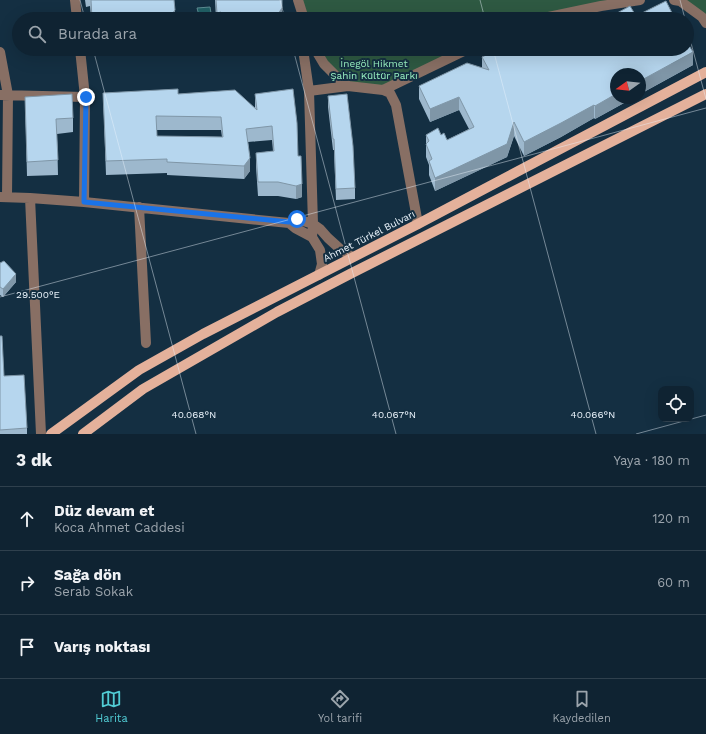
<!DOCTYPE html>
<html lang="tr">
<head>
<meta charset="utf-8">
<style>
	body { margin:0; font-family:"Work Sans",sans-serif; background:#1d2f3e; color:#f1f3f6 }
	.controls { position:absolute; right:12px; bottom:12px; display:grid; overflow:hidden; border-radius:8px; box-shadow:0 4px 16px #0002 }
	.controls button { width:36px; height:36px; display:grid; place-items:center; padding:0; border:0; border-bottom:1px solid #2f404d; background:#0f2332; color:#f1f3f6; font:20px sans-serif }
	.compass { position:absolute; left:610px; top:68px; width:36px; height:36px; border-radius:50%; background:#0f2332; box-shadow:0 4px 16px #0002; rotate:255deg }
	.stop { position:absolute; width:12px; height:12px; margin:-9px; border:3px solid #1a73e8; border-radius:50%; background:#fff }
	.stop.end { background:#1a73e8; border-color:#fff; box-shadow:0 1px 4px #0008 }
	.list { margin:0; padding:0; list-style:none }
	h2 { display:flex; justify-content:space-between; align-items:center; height:52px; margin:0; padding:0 16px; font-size:17px }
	h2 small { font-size:13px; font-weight:400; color:#9ba4ac }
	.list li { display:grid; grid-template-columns:26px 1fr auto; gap:12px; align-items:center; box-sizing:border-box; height:64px; padding:0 16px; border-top:1px solid #2f404d }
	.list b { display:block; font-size:15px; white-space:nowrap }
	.list p { margin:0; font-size:13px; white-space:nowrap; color:#9ba4ac }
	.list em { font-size:13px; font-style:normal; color:#9ba4ac }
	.icon { flex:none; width:22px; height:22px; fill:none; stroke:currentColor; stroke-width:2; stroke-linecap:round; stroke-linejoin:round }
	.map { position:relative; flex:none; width:706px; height:434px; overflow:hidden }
	.search { position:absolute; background:#0f2332; box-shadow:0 4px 16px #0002; left:12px; right:12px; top:12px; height:44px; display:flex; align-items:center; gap:10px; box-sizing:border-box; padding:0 14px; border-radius:22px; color:#9ba4ac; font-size:15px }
	.sheet { height:244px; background:#0f2332 }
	nav { display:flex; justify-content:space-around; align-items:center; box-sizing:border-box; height:56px; border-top:1px solid #2f404d; background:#0f2332; font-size:11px; color:#9ba4ac }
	nav a { display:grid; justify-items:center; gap:2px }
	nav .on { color:#51ccd4 }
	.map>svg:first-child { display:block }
	.green { fill:#2e5942 }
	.water { fill:#205f65; stroke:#5d8c93 }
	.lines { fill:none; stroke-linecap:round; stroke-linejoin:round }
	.minor { stroke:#886f64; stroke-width:10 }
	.major { stroke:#e4b19b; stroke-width:10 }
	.wall { fill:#9db8cd; fill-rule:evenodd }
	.shaded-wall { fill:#7f96a7 }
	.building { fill:#b6d6ee; stroke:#7f96a7; fill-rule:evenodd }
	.route { stroke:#1a73e8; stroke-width:5 }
	.ticks { fill:none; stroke:#ecf5fd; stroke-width:1; stroke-opacity:0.45 }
	.labels { text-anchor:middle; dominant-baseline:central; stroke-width:4; stroke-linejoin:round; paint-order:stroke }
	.park-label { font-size:10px; fill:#9bf3c3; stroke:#142f42 }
	.street-label { font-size:10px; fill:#ecf5fd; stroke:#142f42 }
	.ticks-label { font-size:10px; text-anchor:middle; fill:#ecf5fd; stroke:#142f42; stroke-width:4; stroke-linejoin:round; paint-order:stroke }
</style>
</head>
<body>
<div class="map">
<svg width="706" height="434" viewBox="0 0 706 434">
	<rect width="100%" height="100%" fill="#142f42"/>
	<path class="green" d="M298 0H640L539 19H304Z
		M674 0H706V23Z
		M315 49H468L383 90 348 86Z"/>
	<path class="water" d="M210 7 212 19H200L197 8Z"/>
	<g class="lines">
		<path class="minor" d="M75 0 77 19
			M298 0 304 19
			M674 0 680 1 702 17 706 23
			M539 19 601 6 640 0
			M80 49 85 97 84 202
			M303 49 309 91 313 224 312 237
			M315 49 324 64 335 75 348 86 383 90 390 93 396 105 418 224
			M0 52 8 95 7 197
			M383 90 468 49
			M309 91 348 86
			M0 95 85 97
			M0 197 30 198 84 202 289 223 297 219 313 224 320 229 328 238 339 248 352 257
			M30 198 41 434
			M139 207 146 343
			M289 223 295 228 312 237 320 250 322 264 319 275"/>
		<path class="major" d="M51 434 139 370 203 334 418 224 706 72
			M83 434 143 389 277 312 350 274 706 94"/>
	</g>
	<path class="wall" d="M85 0H174L175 19H91L90 6 86 7Z
		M215 0H282V19H216Z
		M482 57 693 65 595 119 594 118 561 137 524 156 514 136 507 157 435 191 429 175V165L426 157V135H441L447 140 469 129 459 110 430 122 419 99V86L482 68Z
		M103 93 178 94 255 109V94L298 156 302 197 296 199 278 196H258L256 167V153L273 151 272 140 248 142 250 171 244 179 167 175V173L106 175ZM157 130H221L222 137 157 136Z
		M328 96 355 188V199L336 200 334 150H333L328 107Z
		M25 97 73 118V132L57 134 58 175 27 176Z
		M0 263 16 282 3 297 0 295Z
		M0 336 4 376 27 428V434H0Z"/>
	<path class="shaded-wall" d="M282 8V19H278V14Z
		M175 10V19H169V18Z
		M693 52V65L640 94V81Z
		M616 94V98H633L595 119V106Z
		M459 97V110L430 122V109Z
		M594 105V118L561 137 524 156V142Z
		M514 122V136L507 157 435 191V178Z
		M250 158V171L244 179V166Z
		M302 184V197L296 199V186Z
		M16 274V282L3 297V289Z"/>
	<path class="building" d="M91 0H174L175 10 169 18 92 19Z
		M216 0H282V8L278 14 221 17V12L217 13Z
		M666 1 675 19H606L630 6 636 16Z
		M687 42 693 52 640 81V74H616V94L595 106 594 105 561 123 524 142 514 122 507 144 435 178 429 161 432 159 426 144 429 141 426 135 438 128 441 135 444 133 447 140 474 127 459 97 430 109 419 86 467 63 489 70 482 57 499 49H687Z
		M178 89V94L235 90 257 110 255 94 293 89 297 123 298 156H301L302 184 296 186 278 182H258L256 153 274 151 272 126 246 129 250 158 244 166 167 162V159L106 161 103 93ZM156 116 221 117 223 137 157 136Z
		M72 94 73 118 56 119 58 160 27 162 25 97Z
		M347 94 353 146 355 188 336 189 334 139H333L328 96Z
		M4 261 16 274 3 289 0 287V263Z
		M0 336H2L4 376 24 375 27 428 0 430Z"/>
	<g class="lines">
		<path class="route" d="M86 97 84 202 289 222 297 219"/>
	</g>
	<path class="ticks" d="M80 0 85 19M280 0 285 19M480 0 485 19M680 0 685 19M687 28 706 99M93 49 196 434M293 49 396 434M493 49 596 434M0 297 706 108M636 434 706 415"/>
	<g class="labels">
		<g class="park-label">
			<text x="374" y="63">İnegöl Hikmet<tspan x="374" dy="12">Şahin Kültür Parkı</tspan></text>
		</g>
		<g class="street-label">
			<text transform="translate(369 236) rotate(-27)">Ahmet Türkel Bulvarı</text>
		</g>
	</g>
	<g class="ticks-label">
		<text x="38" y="298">29.500°E</text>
		<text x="194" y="418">40.068°N</text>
		<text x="394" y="418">40.067°N</text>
		<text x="593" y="418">40.066°N</text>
	</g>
</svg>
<div class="controls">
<button><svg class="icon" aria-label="locate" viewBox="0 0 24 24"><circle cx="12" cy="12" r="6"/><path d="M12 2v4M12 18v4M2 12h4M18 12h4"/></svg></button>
</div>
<svg class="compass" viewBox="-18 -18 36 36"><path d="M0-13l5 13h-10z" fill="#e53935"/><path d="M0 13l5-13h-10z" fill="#9ba4ac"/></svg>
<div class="stop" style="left:297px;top:219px"></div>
<div class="stop end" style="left:86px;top:97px"></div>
<div class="search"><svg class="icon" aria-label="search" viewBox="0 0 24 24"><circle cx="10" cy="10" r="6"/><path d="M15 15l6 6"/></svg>Burada ara</div>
</div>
<section class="sheet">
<h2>3 dk<small>Yaya · 180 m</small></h2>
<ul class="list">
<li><svg class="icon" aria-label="ahead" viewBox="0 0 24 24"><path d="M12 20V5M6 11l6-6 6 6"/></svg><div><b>Düz devam et</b><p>Koca Ahmet Caddesi</p></div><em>120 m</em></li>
<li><svg class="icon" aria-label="right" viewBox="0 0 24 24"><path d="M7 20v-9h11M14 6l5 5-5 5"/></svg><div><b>Sağa dön</b><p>Serab Sokak</p></div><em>60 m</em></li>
<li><svg class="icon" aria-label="arrive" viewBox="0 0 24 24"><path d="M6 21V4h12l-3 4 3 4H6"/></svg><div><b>Varış noktası</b></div></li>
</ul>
</section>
<nav>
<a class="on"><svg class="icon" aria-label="map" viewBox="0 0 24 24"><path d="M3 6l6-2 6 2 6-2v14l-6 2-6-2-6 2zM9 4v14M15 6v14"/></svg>Harita</a>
<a><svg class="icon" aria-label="directions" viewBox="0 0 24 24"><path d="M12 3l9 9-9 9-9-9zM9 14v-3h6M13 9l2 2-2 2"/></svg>Yol tarifi</a>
<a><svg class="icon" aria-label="saved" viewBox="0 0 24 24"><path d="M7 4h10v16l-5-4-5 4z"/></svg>Kaydedilen</a>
</nav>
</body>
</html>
